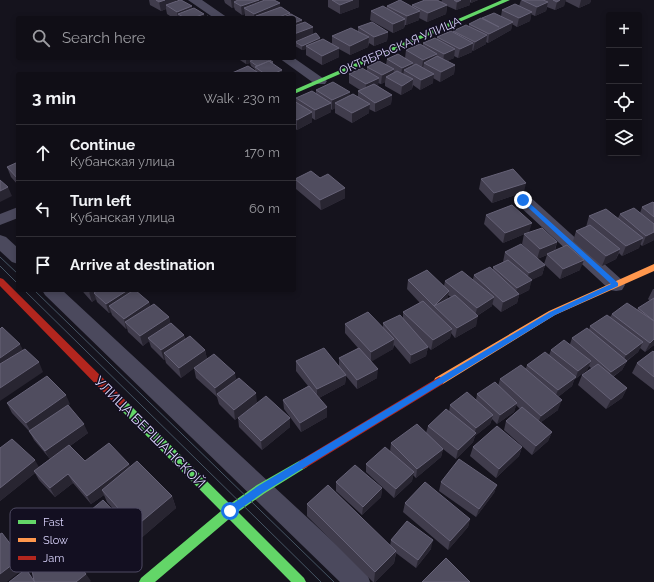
<!DOCTYPE html>
<html lang="en">
<head>
<meta charset="utf-8">
<style>
	body { margin:0; font-family:Raleway,sans-serif; background:#1e1c23; color:#f1f3f6 }
	.controls { position:absolute; right:12px; top:12px; display:grid; overflow:hidden; border-radius:4px; box-shadow:0 2px 6px #0003 }
	.controls button { width:36px; height:36px; display:grid; place-items:center; padding:0; border:0; border-bottom:1px solid #302e35; background:#100e16; color:#f1f3f6; font:20px sans-serif }
	.stop { position:absolute; width:12px; height:12px; margin:-9px; border:3px solid #1a73e8; border-radius:50%; background:#fff }
	.stop.end { background:#1a73e8; border-color:#fff; box-shadow:0 1px 4px #0008 }
	.list { margin:0; padding:0; list-style:none }
	h2 { display:flex; justify-content:space-between; align-items:center; height:52px; margin:0; padding:0 16px; font-size:17px }
	h2 small { font-size:13px; font-weight:400; color:#9c9ca1 }
	.list li { display:grid; grid-template-columns:26px 1fr auto; gap:12px; align-items:center; box-sizing:border-box; height:56px; padding:0 16px; border-top:1px solid #302e35 }
	.list b { display:block; font-size:15px; white-space:nowrap }
	.list p { margin:0; font-size:13px; white-space:nowrap; color:#9c9ca1 }
	.list em { font-size:13px; font-style:normal; color:#9c9ca1 }
	.icon { flex:none; width:22px; height:22px; fill:none; stroke:currentColor; stroke-width:2; stroke-linecap:round; stroke-linejoin:round }
	.map { position:relative; flex:none; width:654px; height:582px; overflow:hidden }
	.search { position:absolute; background:#100e16; box-shadow:0 2px 6px #0003; left:16px; top:16px; width:280px; height:44px; display:flex; align-items:center; gap:10px; box-sizing:border-box; padding:0 14px; border-radius:4px; color:#9c9ca1; font-size:15px }
	.panel { position:absolute; background:#100e16; box-shadow:0 2px 6px #0003; left:16px; top:72px; width:280px; height:220px; border-radius:4px }
	.map>svg:first-child { display:block }
	.lines { fill:none; stroke-linecap:round; stroke-linejoin:round }
	.street { fill:#4b495d; fill-rule:evenodd }
	.fast { fill:#63d668; fill-rule:evenodd }
	.slow { fill:#ff974d; fill-rule:evenodd }
	.jam { fill:#b3261e; fill-rule:evenodd }
	.tram { stroke:#455564; stroke-width:1 }
	.wall { fill:#403c4c; fill-rule:evenodd }
	.shaded-wall { fill:#282531 }
	.building { fill:#504d5f; stroke:#666277 }
	.route { fill:#1a73e8 }
	.labels { text-anchor:middle; dominant-baseline:central; stroke-width:3; stroke-linejoin:round; paint-order:stroke }
	.far-street-label { font-size:12px; fill:#d9d3fb; stroke:#130f21 }
	.street-label { font-size:14px; fill:#d9d3fb; stroke:#130f21 }
	.key { fill:#130f21; stroke:#4e4a62; stroke-width:1 }
	.key-label { font-size:11px; fill:#d9d3fb }
</style>
</head>
<body>
<div class="map">
<svg width="654" height="582" viewBox="0 0 654 582">
	<rect width="100%" height="100%" fill="#15131d"/>
	<g class="lines">
		<path class="street" d="M188 0H202L228 18H214Z
			M279 58H294L327 81 325 84H315Z
			M523 195 529 196 622 280 625 285 622 290 616 291 610 290 517 204 515 200 517 196Z
			M18 207V218L0 225V214Z
			M0 235 6 237 18 248V264L12 262 0 251Z
			M42 290H62L367 573 370 582H340L45 295Z"/>
		<path class="fast" d="M502 0H510L294 94V90Z
			M121 399 125 400 230 504 257 485 299 461 303 459 307 461 308 464 307 467 265 493 238 512 304 578 306 582H291L229 519 155 582H139L141 578 221 511 117 406 116 403 117 400Z"/>
		<path class="slow" d="M654 264V271L555 315 443 384 439 385 435 384 434 381 435 378 549 311Z"/>
		<path class="jam" d="M0 278 3 279 125 400 126 403 125 406 121 407 117 406 0 286Z
			M439 377 443 378 444 381 443 384 307 467 303 469 299 467 298 464 299 461Z"/>
		<path class="tram" d="M0 257 18 274
			M0 266 18 284
			M24 290 321 582
			M34 290 334 582"/>
	</g>
	<path class="wall" d="M149 0H176V1L204 14V17L210 18H173L167 14 166 9 161 11 150 5Z
		M224 0H263V1L280 3V7L290 13 291 14 302 23 313 34 320 40 332 44V36L358 32V27L388 32 387 41 374 46 369 43 368 47 350 55 339 49V57L322 65 306 55V49L302 50 295 46 294 18H247L245 17V14L242 15 235 10 234 7 232 8 225 3Z
		M328 0H359V7L340 14 328 7Z
		M442 0H478L471 3 470 2V5L456 10 447 6 446 14 427 22 419 18V20L406 25H405L404 28 393 33 370 20 371 11 386 9 387 6 412 7V5L441 2Z
		M521 0H591L590 3 579 8 565 1 564 6 555 10 547 7 546 11 535 16 531 14 530 21 517 27 512 24 511 30 488 43 486 42V44L473 51 472 50V52L458 58 454 56V58L447 61 455 65 454 74 440 82 433 78V83L420 90 413 85 412 89 401 95 385 86V82L381 84 378 83V86L392 95 391 104 375 112 369 109V113L352 123 335 113V108L332 110 331 109V112L315 120 312 118V122L297 130 294 128 295 137 294 138V101L296 102V98L316 93V90L358 97V91L360 90 349 83V74L367 71V67L386 65 387 59 405 58 406 50 423 46V43L437 39V37L453 32V31L469 26V24L482 19V18L501 16 502 10 519 6Z
		M237 58H266L273 64 282 74H232V73L255 71V69L251 66 250 63 246 64Z
		M18 162V185L11 177 7 167Z
		M320 178 345 198 321 210 296 189 295 179Z
		M481 179 524 192 492 203 479 189Z
		M654 203V240L642 246 640 244 639 248 622 256 619 253 616 259 602 266 573 241 576 231 586 227 589 216 618 218 620 214 640 213 642 207Z
		M486 215 529 232 503 243 484 224Z
		M524 234 557 242 555 251 580 270 560 279 544 264 547 255 537 259 545 265 542 275 531 280 529 290 519 295 517 303 501 312 492 304V306L477 316 476 326 455 338 451 333 450 338 431 350 426 345 428 347 426 356 410 364 394 345 393 349 371 361 377 378 357 389 346 376 345 384 319 398 327 417 301 432 284 409 283 400 308 386 296 371V361L339 366V358L358 348 345 333V324L383 328V323L403 318V312L420 303 407 289 408 280 444 286 445 281 473 279 474 275 493 270V267L503 262 505 252 532 254 522 244ZM448 295 451 297 447 299Z
		M653 289H654V345L645 352 640 348 638 352 627 361 622 370 613 377 627 388 622 398 606 409 578 385 582 375 592 369 589 366 587 370 574 380 572 386 558 397V410L541 422 552 432 548 441 532 455 504 430 506 421 520 409 516 405 514 412 497 424 492 419 490 424 475 436 473 442 456 459 443 449 441 457 416 478 413 475 412 481 394 498 366 472V464L390 452 391 443 426 433 428 426 449 412 450 405 476 400 477 394 498 386 500 379 526 368 527 365 549 355 551 350 570 344 572 338 589 330 590 326 610 317 612 314 637 310 638 308 650 301 648 299Z
		M82 290H131V291L149 302 150 306 169 317 170 323 184 335 185 339 205 350 207 359 236 380 257 402 235 420 219 404 217 397 196 378 194 368 181 378 166 363 165 359 164 360 151 347 149 341 143 346 128 332 127 328 126 329 112 315 111 312 109 313 97 302 96 299 92 302 84 293Z
		M654 352V390L632 373 637 363Z
		M7 403 70 404 68 405 88 433 70 446 85 461 129 464 130 467 172 496 176 508 140 539 107 502 104 495 91 504 73 483 55 497 39 480 35 473 0 501V448L39 467 50 459 34 440 29 431 12 413Z
		M238 418 290 427 262 450 239 427Z
		M473 447H522L519 456 496 478 470 456Z
		M336 482 382 488 381 497 362 515 336 491Z
		M441 482 497 485 494 493 476 517 439 491Z
		M405 503 470 519 468 527 448 550 403 512Z
		M307 504 390 546 391 540 431 549 416 568 396 553 394 563 375 582H373L307 516Z
		M85 515 132 530 135 538 114 554 95 572 67 544 62 536 98 534 90 523Z"/>
	<path class="shaded-wall" d="M165 0H176L177 4 166 5V9L161 11 159 2Z
		M231 0H254L234 2V7L232 8Z
		M259 0H263L264 7 244 8 245 14 242 15 241 6Z
		M353 0H359V7L340 14V5Z
		M461 0H470V5L456 10 457 2Z
		M471 0H478L471 3Z
		M560 0H566L564 6 555 10 557 2Z
		M581 0H591L590 3 579 8Z
		M548 2 546 11 535 16 537 7Z
		M280 3V12L256 16V18H254V14Z
		M447 5 446 14 427 22 428 13Z
		M192 6 193 15 178 14 179 18H178L177 12Z
		M420 11 419 20 406 25 407 16Z
		M532 12 530 21 517 27 519 18Z
		M290 13 291 18H276Z
		M204 14 205 18H193Z
		M405 19 404 28 393 33V24Z
		M302 20V29L294 32V23Z
		M513 22 511 30 488 43 489 34Z
		M313 27V36L295 42V43L294 44V34Z
		M388 32 387 41 374 46V37Z
		M487 35 486 44 473 51 475 42Z
		M369 37 368 47 350 55V46Z
		M320 38V43L306 46V49L302 50V46Z
		M473 43 472 52 458 58 460 49Z
		M339 48V57L322 65V56Z
		M455 49 454 58 443 63 444 54Z
		M437 54 436 63H424L423 68 422 69 423 60Z
		M246 58H260L250 61V63L246 64Z
		M413 63 412 72 404 70 403 76 401 77 402 68Z
		M455 65 454 74 440 82 441 72Z
		M394 69 393 78 386 77 385 82 381 84 382 75Z
		M282 70V74H273Z
		M434 74 433 83 420 90 421 80Z
		M379 78 378 88 365 94 366 84Z
		M413 79 412 89 401 95 402 86Z
		M350 92 349 101 335 103V108L332 110V100Z
		M392 95 391 104 375 112V103Z
		M331 103V112L315 120V110Z
		M370 104 369 113 352 123V113Z
		M312 112V122L297 130V120Z
		M526 183 524 192 492 203 494 193Z
		M8 187 12 196 0 202V191Z
		M345 188V198L321 210 320 200Z
		M532 223 529 232 503 243 505 233Z
		M654 232V240L642 246 646 236Z
		M643 238 639 248 622 256 626 246Z
		M557 242 554 252 547 254V255L537 259 540 249Z
		M620 249 616 259 602 266 606 256Z
		M584 260 580 270 560 279 563 269Z
		M545 265 542 275 526 283 529 273Z
		M532 280 529 290 519 295 517 303 501 312 503 302 515 296 517 288Z
		M92 290H111L94 293 96 299 92 302 89 292Z
		M128 290H131L133 298 109 306 111 312 109 313 106 304Z
		M449 291 447 300 434 306Z
		M494 297 492 306 475 317 477 308Z
		M149 302 152 312 125 322 127 328 126 329 124 319Z
		M478 316 476 326 455 338 457 328Z
		M169 317 171 327 148 338 149 341 143 346 140 336Z
		M452 329 450 338 431 350 433 340Z
		M184 335 186 345 164 353 165 359 164 360 161 350Z
		M394 339 393 349 371 362V352Z
		M654 339V345L645 352 650 343Z
		M643 342 638 352 622 364 626 355Z
		M20 344 25 354 0 370V358Z
		M428 347 426 356 410 364 411 355Z
		M205 350 207 359 181 378 179 368Z
		M591 361 587 370 574 380 572 386 554 400 558 390 576 377 578 371Z
		M627 361 622 370 606 381 611 372Z
		M39 362 43 372 0 401V388Z
		M378 369 377 378 357 389V380Z
		M235 373 237 382 217 394V397L215 388Z
		M346 375 345 384 317 399V389Z
		M627 388 622 398 606 409 611 400Z
		M256 393 257 402 235 420 234 410Z
		M66 395 70 404 31 432 26 423Z
		M562 400 558 410 537 425 541 416Z
		M517 403 514 412 497 424 500 415Z
		M327 407V417L301 432 300 423Z
		M493 415 490 424 475 436 473 442 456 459 458 450 474 435 476 428Z
		M290 418V427L262 450 261 441Z
		M84 424 88 433 50 460 45 451Z
		M552 432 548 441 532 455 536 446Z
		M522 447 519 456 496 478 499 469Z
		M443 449 441 457 416 478 417 469Z
		M35 460 40 469 34 471 35 473 0 501V488Z
		M129 464 132 473 102 490 104 495 91 504 87 496Z
		M414 472 412 481 394 498 396 489Z
		M68 474 73 483 55 497 50 488Z
		M497 485 494 493 476 517 479 509Z
		M382 488 381 497 362 515 363 507Z
		M172 496 176 508 140 539 135 527Z
		M470 519 468 527 448 550 450 541Z
		M132 530 135 538 114 554 95 572 90 565 110 546Z
		M433 540 431 549 416 568 418 560Z
		M396 551 394 563 375 582H374L375 572Z
		M21 558 27 566 7 582H0V574Z
		M86 574 91 581 90 582H76Z"/>
	<path class="building" d="M156 0H165L159 2Z
		M180 0H181L192 6 177 12 166 5Z
		M238 0H259L241 6 234 2Z
		M265 0H274L280 3 254 14 244 8Z
		M332 0H353L340 5Z
		M400 0 420 11 407 16 387 6Z
		M425 0H437L447 5 428 13 412 5Z
		M454 0H461L457 2Z
		M522 0H543L548 2 537 7Z
		M553 0H560L557 2Z
		M515 4 532 12 519 18 502 10Z
		M383 6 405 19 393 24 371 11Z
		M281 7 290 13 276 18H260L256 16Z
		M194 8 204 14 193 18H185L178 14Z
		M494 13 513 22 489 34 469 24 481 18 499 27 482 18Z
		M291 14 302 20 294 23V18H281Z
		M208 16 210 18H202Z
		M305 22 313 27 294 34V26Z
		M372 22 388 32 374 37 358 27Z
		M466 25 487 35 475 42 453 31Z
		M351 28 369 37 350 46 332 36Z
		M451 31 473 43 460 49 437 37Z
		M316 33 320 38 302 46 295 42Z
		M435 38 455 49 444 54 423 43Z
		M323 39 339 48 322 56 306 46Z
		M420 44 437 54 423 60 406 50Z
		M398 54 413 63 402 68 387 59Z
		M437 56 455 65 441 72 424 63Z
		M258 58H266L273 62 271 63 269 61 257 66 250 61Z
		M269 61 282 70 273 74H265L255 67Z
		M379 61 394 69 382 75 367 67Z
		M416 64 434 74 421 80 404 70Z
		M248 66 260 74H234L232 73Z
		M362 68 379 78 366 84 349 74Z
		M397 71 413 79 402 86 386 77Z
		M333 82 350 92 332 100 316 90Z
		M374 84 392 95 375 103 358 91Z
		M312 91 331 103 315 110 296 98Z
		M353 94 370 104 352 113 335 103Z
		M294 101 312 112 297 120 294 118Z
		M18 162V179L7 167Z
		M513 169 526 183 494 193 481 179Z
		M311 171 320 178 328 174 345 188 320 200 295 179Z
		M0 180 8 187 0 191Z
		M653 202 654 203V217L642 207Z
		M512 205 532 223 505 233 486 215Z
		M634 208 654 224V232L646 236 620 214Z
		M606 209 643 238 626 246 589 216Z
		M590 225 620 249 606 256 576 231Z
		M542 228 557 242 540 249 524 234Z
		M521 244 545 265 529 273 505 252Z
		M567 245 584 260 563 269 547 254Z
		M508 260 532 280 517 288 493 267Z
		M490 267 519 294 503 302 474 275Z
		M427 270 449 291 434 306 455 295 478 316 457 328 434 306 408 280Z
		M462 271 494 297 477 308 445 281Z
		M87 290H92L89 292Z
		M98 290H128L106 304 94 293Z
		M134 290H135L149 302 124 319 109 306Z
		M654 298V321L638 308Z
		M423 301 452 329 433 340 403 312Z
		M627 303 654 321V339L650 343 612 314Z
		M154 304 169 317 140 336 125 322Z
		M368 312 394 339 371 352 345 324Z
		M400 315 428 347 411 355 383 323Z
		M607 315 643 342 626 355 590 326Z
		M171 323 184 335 161 350 148 338Z
		M2 327 20 344 0 358V329Z
		M587 328 627 361 611 372 572 338Z
		M190 336 205 350 179 368 164 353Z
		M564 340 591 361 578 371 551 350Z
		M324 348 346 375 317 389 296 361Z
		M359 348 378 369 357 380 339 358Z
		M25 349 39 362 0 388V364Z
		M653 351 654 352V377L637 363Z
		M545 352 576 377 558 390 527 365Z
		M214 354 235 373 215 388 194 368Z
		M598 364 627 388 611 400 582 375Z
		M521 365 562 400 541 416 500 379Z
		M47 376 66 395 26 423 7 403Z
		M239 378 256 393 234 410 217 394Z
		M495 382 517 403 500 415 477 394Z
		M309 386 327 407 300 423 283 400Z
		M467 392 493 415 476 428 450 405Z
		M266 396 290 418 261 441 238 418Z
		M68 405 84 424 45 451 29 431Z
		M522 407 552 432 536 446 506 421Z
		M446 409 476 433 458 450 428 426Z
		M417 424 443 449 417 469 391 443Z
		M497 426 522 447 499 469 473 447Z
		M12 439 35 460 0 488V448Z
		M109 443 129 464 87 496 68 474 50 488 34 471 69 445 85 461Z
		M385 447 414 472 396 489 366 464Z
		M459 459 497 485 479 509 441 482Z
		M137 461 172 496 135 527 102 490Z
		M355 465 382 488 363 507 336 482Z
		M425 482 470 519 450 541 405 503Z
		M328 485 396 551 375 572 307 504Z
		M103 500 132 530 110 546 90 565 62 536 82 518 107 543 85 515Z
		M407 521 433 540 418 560 391 540Z
		M2 533 21 558 0 574V534Z
		M58 538 86 574 76 582H35L34 581 35 582H9L26 569 34 581 30 559Z
		M446 558 470 582H422Z"/>
	<path class="route" d="M521 199H525L618 283V286L555 315 264 492 233 514H227L226 511 227 508 258 486 550 312 611 284 521 201Z"/>
	<g class="labels">
		<g class="far-street-label">
			<text transform="translate(400 46) rotate(-23)">ОКТЯБРЬСКАЯ УЛИЦА</text>
		</g>
		<g class="street-label">
			<text transform="translate(150 432) rotate(45)">УЛИЦА БЕРШАНСКОЙ</text>
		</g>
	</g>
	<rect x="10" y="508" width="132" height="64" rx="6" class="key"/>
	<rect x="18" y="520" width="18" height="4" fill="#63d668"/>
	<rect x="18" y="538" width="18" height="4" fill="#ff974d"/>
	<rect x="18" y="556" width="18" height="4" fill="#b3261e"/>
	<g class="key-label">
		<text x="43" y="526">Fast</text>
		<text x="43" y="544">Slow</text>
		<text x="43" y="562">Jam</text>
	</g>
</svg>
<div class="controls">
<button>+</button>
<button>−</button>
<button><svg class="icon" aria-label="locate" viewBox="0 0 24 24"><circle cx="12" cy="12" r="6"/><path d="M12 2v4M12 18v4M2 12h4M18 12h4"/></svg></button>
<button><svg class="icon" aria-label="layers" viewBox="0 0 24 24"><path d="M12 4l9 5-9 5-9-5zM3 14l9 5 9-5"/></svg></button>
</div>
<div class="stop" style="left:230px;top:511px"></div>
<div class="stop end" style="left:523px;top:200px"></div>
<div class="search"><svg class="icon" aria-label="search" viewBox="0 0 24 24"><circle cx="10" cy="10" r="6"/><path d="M15 15l6 6"/></svg>Search here</div>
<section class="panel">
<h2>3 min<small>Walk · 230 m</small></h2>
<ul class="list">
<li><svg class="icon" aria-label="ahead" viewBox="0 0 24 24"><path d="M12 20V5M6 11l6-6 6 6"/></svg><div><b>Continue</b><p>Кубанская улица</p></div><em>170 m</em></li>
<li><svg class="icon" aria-label="left" viewBox="0 0 24 24"><path d="M17 20v-9H6M10 6l-5 5 5 5"/></svg><div><b>Turn left</b><p>Кубанская улица</p></div><em>60 m</em></li>
<li><svg class="icon" aria-label="arrive" viewBox="0 0 24 24"><path d="M6 21V4h12l-3 4 3 4H6"/></svg><div><b>Arrive at destination</b></div></li>
</ul>
</section>
</div>
</body>
</html>
